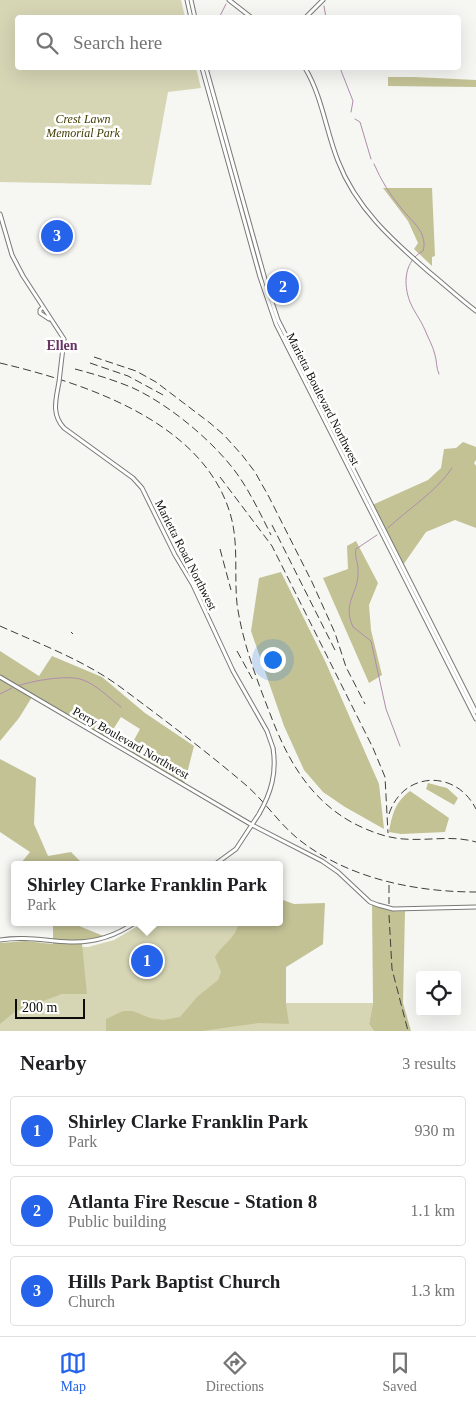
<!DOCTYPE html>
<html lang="en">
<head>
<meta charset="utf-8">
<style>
	body { margin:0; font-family:"Times New Roman",serif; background:#f2f2f2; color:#202124 }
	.controls { position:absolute; right:15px; bottom:15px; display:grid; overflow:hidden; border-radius:5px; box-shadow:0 5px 20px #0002 }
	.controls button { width:45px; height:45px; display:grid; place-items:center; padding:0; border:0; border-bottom:1px solid #e0e0e0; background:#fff; color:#202124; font:25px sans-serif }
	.scale { position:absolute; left:15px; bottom:12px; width:70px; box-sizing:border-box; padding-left:5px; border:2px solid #0c0c0b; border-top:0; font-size:14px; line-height:18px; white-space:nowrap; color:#0c0c0b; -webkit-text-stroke:4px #fffffe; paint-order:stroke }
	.you { position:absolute; left:272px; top:659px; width:18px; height:18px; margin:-12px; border:4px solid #fff; border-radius:50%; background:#1a73e8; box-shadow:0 0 0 8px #1a73e833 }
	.badge { display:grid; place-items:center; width:32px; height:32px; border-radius:50%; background:#2563eb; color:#fff; font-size:16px; font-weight:700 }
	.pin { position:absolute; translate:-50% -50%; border:2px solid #fff; box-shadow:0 1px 5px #0006 }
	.popup { position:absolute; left:11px; top:861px; width:272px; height:65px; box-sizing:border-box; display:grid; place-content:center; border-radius:5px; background:#fff; filter:drop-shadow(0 1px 4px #0005); font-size:16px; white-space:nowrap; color:#757577 }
	.popup b { font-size:19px; color:#202124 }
	.popup::after { content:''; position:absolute; left:50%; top:100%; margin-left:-10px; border:10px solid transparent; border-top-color:#fff }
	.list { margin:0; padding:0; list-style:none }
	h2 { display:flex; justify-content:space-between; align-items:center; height:65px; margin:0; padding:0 20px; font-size:21px }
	h2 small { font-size:16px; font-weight:400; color:#757577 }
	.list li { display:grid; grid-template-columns:32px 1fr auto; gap:15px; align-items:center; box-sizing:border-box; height:70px; margin:0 10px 10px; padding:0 10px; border:1px solid #e0e0e0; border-radius:5px }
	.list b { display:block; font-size:19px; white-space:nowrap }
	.list p { margin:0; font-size:16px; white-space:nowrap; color:#757577 }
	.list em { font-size:16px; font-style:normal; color:#757577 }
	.icon { flex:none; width:28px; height:28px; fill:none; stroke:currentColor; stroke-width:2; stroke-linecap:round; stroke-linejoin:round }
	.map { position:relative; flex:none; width:476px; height:1031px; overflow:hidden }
	.search { position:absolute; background:#fff; box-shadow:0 5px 20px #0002; left:15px; right:15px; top:15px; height:55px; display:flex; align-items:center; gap:12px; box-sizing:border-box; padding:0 18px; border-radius:5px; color:#757577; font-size:19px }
	.sheet { height:305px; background:#fff }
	nav { display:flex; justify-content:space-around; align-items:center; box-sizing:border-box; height:70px; border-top:1px solid #e0e0e0; background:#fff; font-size:14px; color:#757577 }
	nav a { display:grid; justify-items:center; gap:2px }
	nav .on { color:#2563eb }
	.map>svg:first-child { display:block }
	.green { fill:#d6d6b5 }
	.forest { fill:#c3c295 }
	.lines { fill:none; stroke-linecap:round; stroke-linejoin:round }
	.stream { stroke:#b08dad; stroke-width:1 }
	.secondary-casing { stroke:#797976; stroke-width:5 }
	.secondary { stroke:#fff; stroke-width:3 }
	.rail { stroke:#3e3e3c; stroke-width:1; stroke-dasharray:8 4; stroke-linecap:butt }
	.secondary-bridge-casing { stroke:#797976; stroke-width:5; stroke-linecap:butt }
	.secondary-bridge { stroke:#fff; stroke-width:3 }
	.labels { text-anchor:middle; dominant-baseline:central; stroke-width:5; stroke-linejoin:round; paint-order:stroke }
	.park-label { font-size:12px; font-style:italic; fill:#3f3c03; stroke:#fffffe }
	.street-label { font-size:12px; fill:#0c0c0b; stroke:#fffffe }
	.neighbourhood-label { font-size:14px; font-weight:bold; fill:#673464; stroke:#fffffe }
</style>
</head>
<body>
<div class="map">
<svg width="476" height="1031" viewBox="0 0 476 1031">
	<rect width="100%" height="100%" fill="#f6f6f3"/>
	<path class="green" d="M0 0H181L185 17 18 18V68H196L201 88 168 92 151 185 0 182Z
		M145 922H280L323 944 286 967V1003H373L369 1024 374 1031H0V946L88 947 114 940Z"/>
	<path class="forest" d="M388 77H414L476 80V87L388 86Z
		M383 188H432L435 256 432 257V266L414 249 418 243 408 221Z
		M463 442 476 447V460L474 463 476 466V528L455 520 426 532 403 565 370 506 428 480 441 468 444 449 456 448Z
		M356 541 378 583 369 605 371 630 382 675 369 683 323 578 348 569 347 546Z
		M281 572 326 663 379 784 384 829 345 807 323 792 304 770 284 726 251 631 259 578Z
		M0 651 39 676 52 656 102 677 145 713 194 746 184 785 128 751 140 729 121 717 107 739 32 697 19 718 0 741Z
		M0 759 36 778 34 824 48 856 71 852 82 863 78 865H23L21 863 30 852 0 832Z
		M428 783 447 788 458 798 454 805 426 789Z
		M410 791 449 818 445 832 401 834 389 832C392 815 395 802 410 791Z
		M280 899 294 904 325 903 323 944 286 967V1004L289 1024 259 1023 202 1031H106V1019L123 1011H133L150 1018 163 1020 180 1017 197 997 218 980 221 972 215 957C224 942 234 941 239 922H280Z
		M372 903C383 910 392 912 405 911L403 1003 411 1031H374L369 1024 373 1003Z
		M53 922H66L68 926H79L106 937 82 944 87 994H62L16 1011 0 1024V943L25 941 53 944Z"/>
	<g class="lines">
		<path class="stream" d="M324 6 326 18
			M219 18 226 4
			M340 68 353 101 351 112
			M355 119 360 122 371 159
			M374 164C381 180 390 195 401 208 407 216 416 223 421 232 424 239 425 245 423 251 404 261 403 284 410 302 414 312 421 320 425 330 428 338 433 346 435 355 437 361 436 368 439 374
			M388 528C409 508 435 493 452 468
			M377 535 356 549C354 557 359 564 358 573 358 594 342 603 353 627L371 641 386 709 400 746
			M17 686C32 681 68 674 83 680 97 685 109 698 121 707
			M0 694 12 688"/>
		<defs>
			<path id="secondary" d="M187 0 191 18
				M191 0 195 18
				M229 0 252 18
				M305 18 323 0
				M202 68 260 277 276 324 476 719
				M206 68 268 290 278 320 476 712
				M305 68C322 96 326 131 338 161 356 208 392 240 429 272 445 285 460 299 476 311
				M0 214 12 255 23 276 64 339
				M42 308 40 310V313L49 319
				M59 382C56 399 51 414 64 428L133 478 142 488 175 555 193 585 233 671 267 731 273 748
				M0 677 252 825 322 861 338 872 370 902 378 905 393 909 476 907
				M214 865 236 849 259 814
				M0 940C24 936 46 941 70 942 94 943 117 935 136 922"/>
		</defs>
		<use href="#secondary" class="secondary-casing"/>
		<use href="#secondary" class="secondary"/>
		<path class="rail" d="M94 357 136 371 156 382 210 423 224 435 242 455 255 472 269 497 312 582 335 633 346 667 365 704
			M0 363C84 383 202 421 230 513 239 542 234 574 237 604 243 646 259 685 274 724 291 766 313 801 353 823 369 831 386 838 404 839 429 841 452 835 476 842
			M90 363 128 376 165 396
			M75 369C94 374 114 380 133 388 170 405 217 444 240 478 252 496 261 515 271 535
			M220 477 272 546 373 748 385 777 388 833
			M272 525 336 652
			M220 549 231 590
			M0 626C40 644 83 660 119 686 162 718 206 751 247 786 265 802 279 823 297 838 346 878 414 892 476 892
			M71 632 73 634
			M237 651 253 680
			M389 814C403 771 456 769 476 809
			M389 885V904
			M389 915 392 969 408 1031"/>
		<defs>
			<path id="secondary-bridge" d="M59 382 64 339
				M259 814C271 793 277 773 273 748"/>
		</defs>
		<use href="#secondary-bridge" class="secondary-bridge-casing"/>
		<use href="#secondary-bridge" class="secondary-bridge"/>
	</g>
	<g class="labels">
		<g class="park-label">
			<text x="83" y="119">Crest Lawn<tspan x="83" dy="14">Memorial Park</tspan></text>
		</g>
		<g class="street-label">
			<text transform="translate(323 399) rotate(63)">Marietta Boulevard Northwest</text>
			<text transform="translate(186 555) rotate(63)">Marietta Road Northwest</text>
			<text transform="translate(131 743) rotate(30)">Perry Boulevard Northwest</text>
		</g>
		<g class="neighbourhood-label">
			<text x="62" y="345">Ellen</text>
		</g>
	</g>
</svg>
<div class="controls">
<button><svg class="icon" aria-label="locate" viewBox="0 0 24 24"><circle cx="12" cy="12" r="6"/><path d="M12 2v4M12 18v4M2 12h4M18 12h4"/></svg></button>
</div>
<div class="scale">200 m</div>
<div class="you"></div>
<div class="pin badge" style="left:147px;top:961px">1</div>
<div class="popup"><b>Shirley Clarke Franklin Park</b>Park</div>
<div class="pin badge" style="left:283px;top:287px">2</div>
<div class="pin badge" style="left:57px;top:236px">3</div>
<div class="search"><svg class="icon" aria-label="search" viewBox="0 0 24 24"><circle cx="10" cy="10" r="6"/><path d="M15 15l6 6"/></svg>Search here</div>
</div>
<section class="sheet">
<h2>Nearby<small>3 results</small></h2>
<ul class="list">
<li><span class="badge">1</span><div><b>Shirley Clarke Franklin Park</b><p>Park</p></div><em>930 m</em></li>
<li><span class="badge">2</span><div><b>Atlanta Fire Rescue - Station 8</b><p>Public building</p></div><em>1.1 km</em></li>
<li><span class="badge">3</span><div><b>Hills Park Baptist Church</b><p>Church</p></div><em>1.3 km</em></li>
</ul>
</section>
<nav>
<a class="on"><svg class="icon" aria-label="map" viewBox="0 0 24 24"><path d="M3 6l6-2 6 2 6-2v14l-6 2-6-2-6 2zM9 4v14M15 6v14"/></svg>Map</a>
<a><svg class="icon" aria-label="directions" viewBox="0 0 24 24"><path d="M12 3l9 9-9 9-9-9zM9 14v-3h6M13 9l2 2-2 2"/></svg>Directions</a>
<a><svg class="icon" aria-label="saved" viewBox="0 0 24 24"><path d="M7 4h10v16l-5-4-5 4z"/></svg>Saved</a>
</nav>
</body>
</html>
